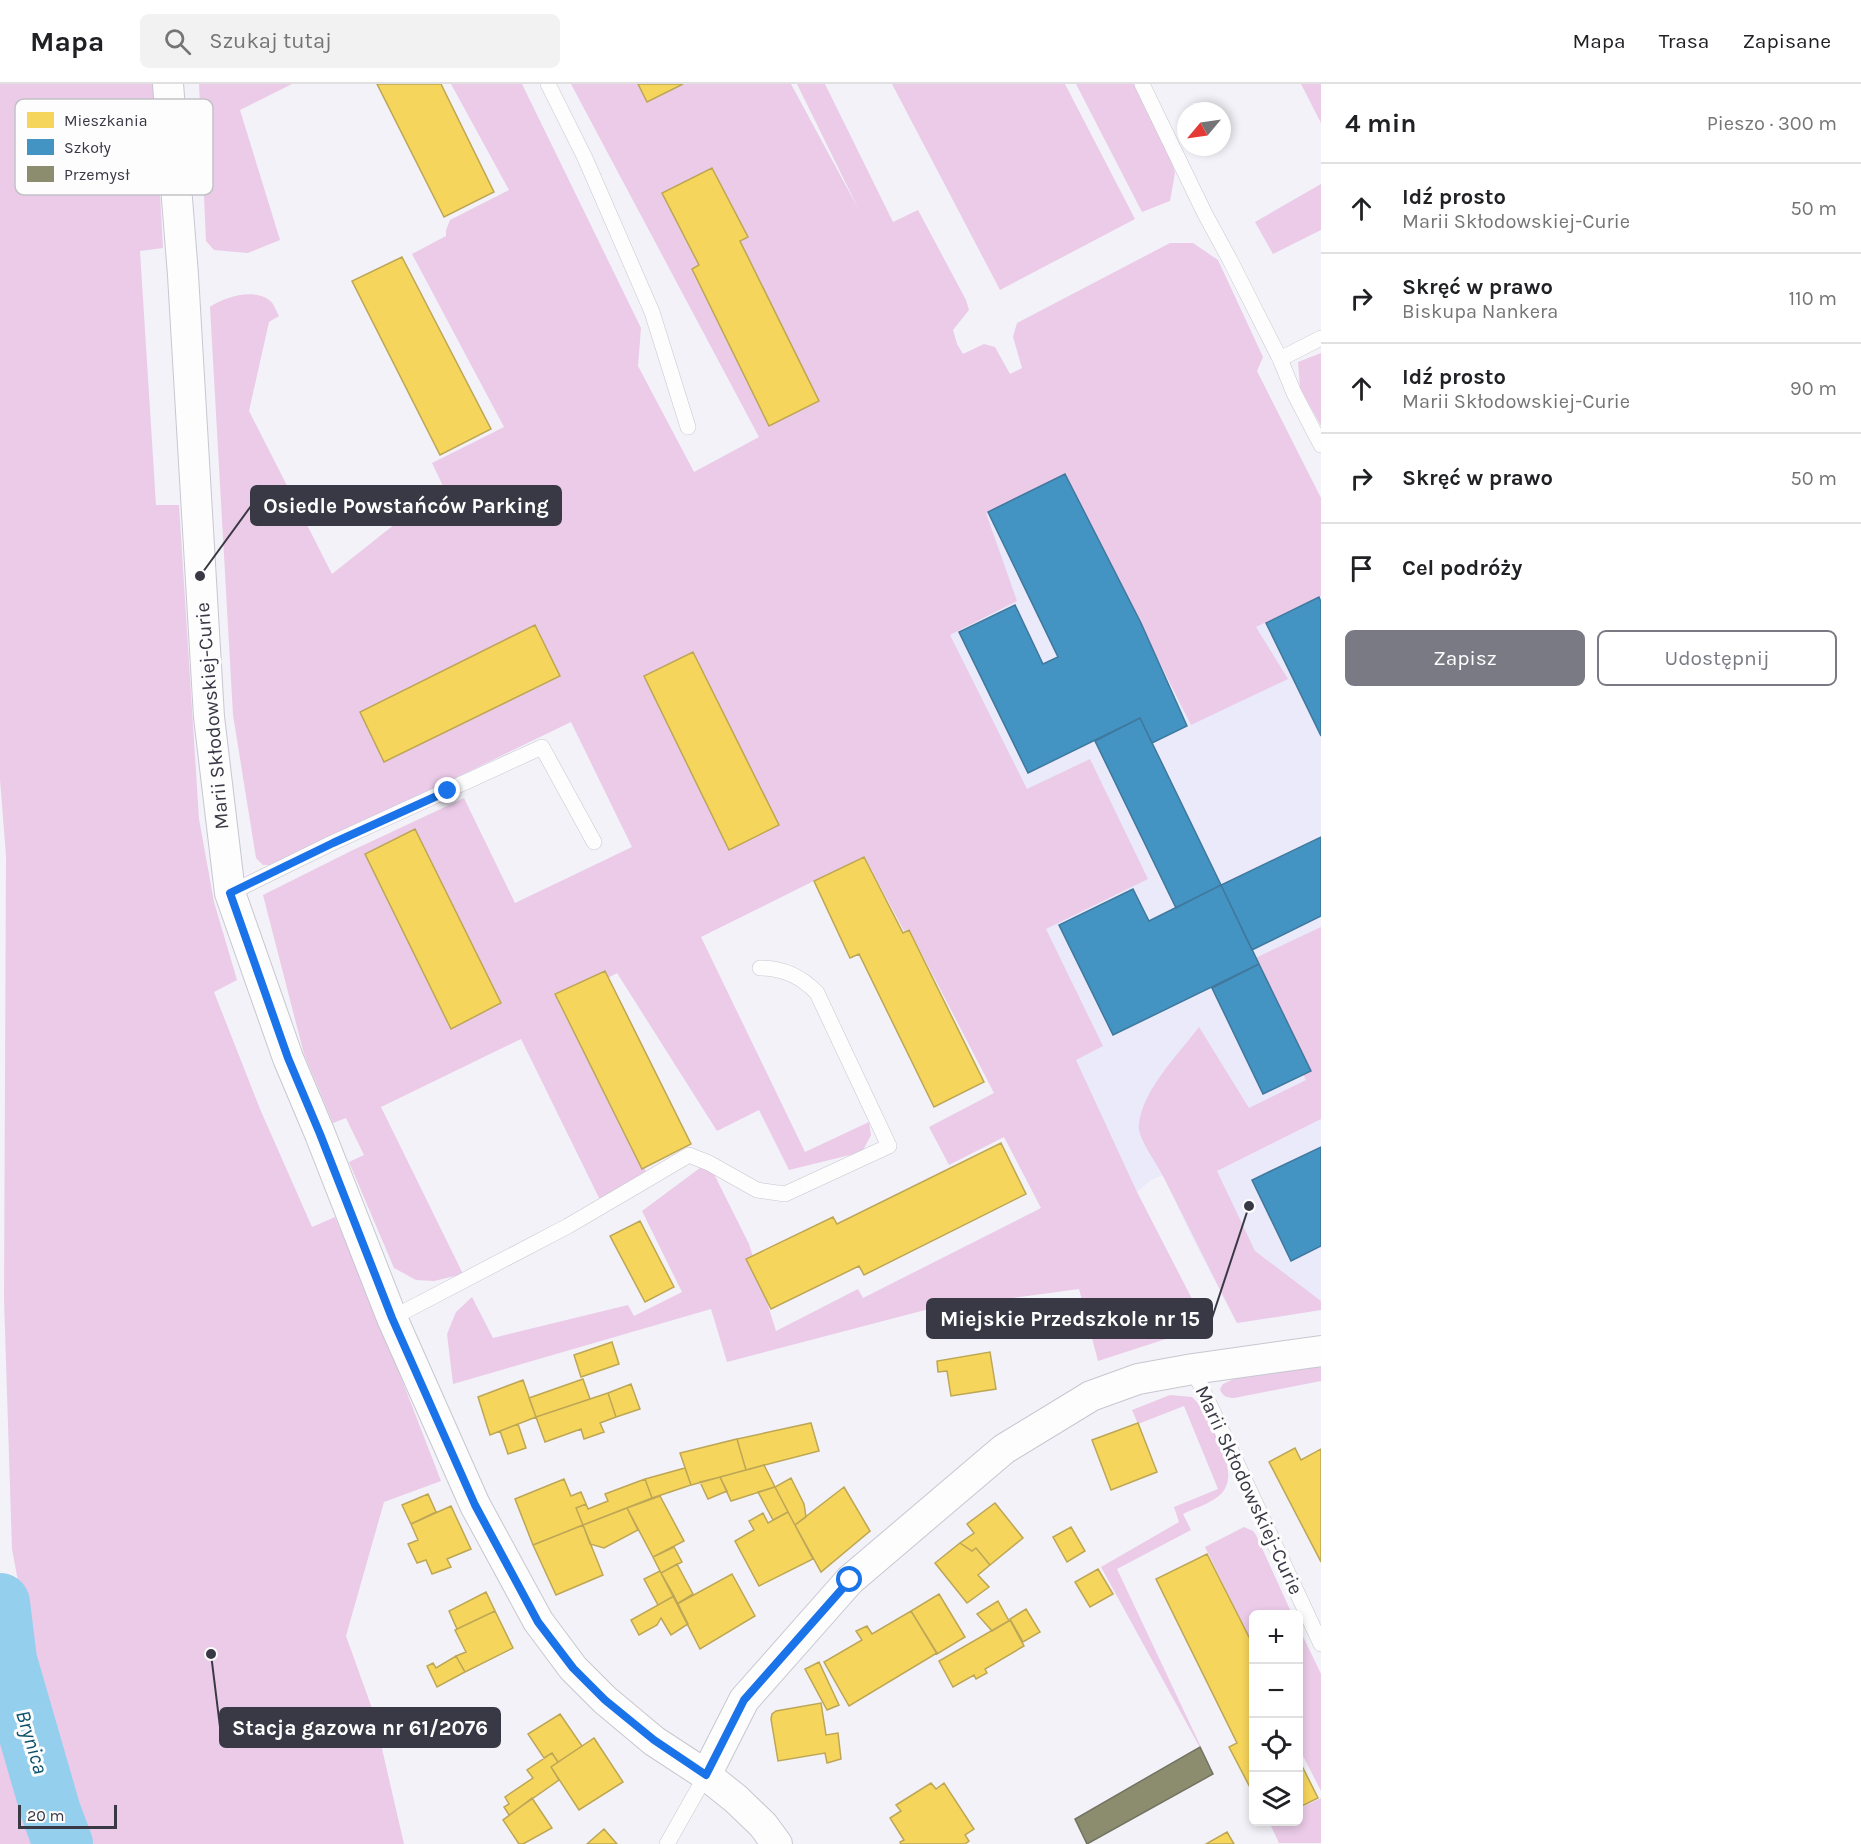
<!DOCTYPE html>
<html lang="pl">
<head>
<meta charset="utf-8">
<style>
	body { margin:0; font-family:Karla,sans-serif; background:#f2f2f2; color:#202124 }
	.controls { position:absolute; right:18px; bottom:18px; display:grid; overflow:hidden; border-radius:9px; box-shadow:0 3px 9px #0003 }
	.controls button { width:54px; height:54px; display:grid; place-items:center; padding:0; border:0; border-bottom:2px solid #e0e0e0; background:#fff; color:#202124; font:30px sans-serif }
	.compass { position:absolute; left:1177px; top:18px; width:54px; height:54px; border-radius:50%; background:#fff; box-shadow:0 3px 9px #0003; rotate:241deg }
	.scale { position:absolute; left:18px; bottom:15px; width:99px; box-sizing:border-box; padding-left:6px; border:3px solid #383945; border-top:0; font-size:16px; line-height:21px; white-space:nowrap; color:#383945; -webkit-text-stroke:4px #fdfdfd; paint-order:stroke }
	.stop { position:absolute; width:18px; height:18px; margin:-14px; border:4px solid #1a73e8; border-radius:50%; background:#fff }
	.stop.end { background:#1a73e8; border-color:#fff; box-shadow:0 2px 6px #0008 }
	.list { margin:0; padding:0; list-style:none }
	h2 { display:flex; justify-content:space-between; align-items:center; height:78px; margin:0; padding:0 24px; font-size:26px }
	h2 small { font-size:20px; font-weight:400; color:#757577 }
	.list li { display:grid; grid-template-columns:39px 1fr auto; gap:18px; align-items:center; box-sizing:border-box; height:90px; padding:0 24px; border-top:2px solid #e0e0e0 }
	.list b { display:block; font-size:22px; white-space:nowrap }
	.list p { margin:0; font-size:20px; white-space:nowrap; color:#757577 }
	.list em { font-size:20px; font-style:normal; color:#757577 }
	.actions { display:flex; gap:12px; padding:18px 24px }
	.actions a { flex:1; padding:14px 0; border:2px solid #797a84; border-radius:9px; text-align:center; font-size:21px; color:#797a84 }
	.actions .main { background:#797a84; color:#fff }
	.icon { flex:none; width:33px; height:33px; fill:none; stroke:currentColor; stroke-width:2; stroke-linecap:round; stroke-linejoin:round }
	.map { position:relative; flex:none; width:1321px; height:1760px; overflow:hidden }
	header { display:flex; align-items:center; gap:36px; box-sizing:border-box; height:84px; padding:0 30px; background:#fff; border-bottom:2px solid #e0e0e0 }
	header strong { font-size:28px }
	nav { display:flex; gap:33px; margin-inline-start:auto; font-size:21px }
	.search { width:420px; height:54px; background:#f2f2f2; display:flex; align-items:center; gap:15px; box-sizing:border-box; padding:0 21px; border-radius:9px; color:#757577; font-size:22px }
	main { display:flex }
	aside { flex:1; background:#fff }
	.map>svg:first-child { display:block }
	.built { fill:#eaeafa }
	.green { fill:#ebcbe8 }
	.homes { fill:#f6d55c; stroke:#bda655; stroke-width:1.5 }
	.schools { fill:#4393c3; stroke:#40789d; stroke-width:1.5 }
	.industry { fill:#8c8c6e; stroke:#737362; stroke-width:1.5 }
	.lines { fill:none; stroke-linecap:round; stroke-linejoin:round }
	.river { stroke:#95cfee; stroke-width:60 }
	.service-casing { stroke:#c7c7d0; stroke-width:16 }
	.minor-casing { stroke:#c7c7d0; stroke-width:32 }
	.service { stroke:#fdfdfe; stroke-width:15 }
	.minor { stroke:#fdfdfe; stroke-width:30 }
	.route { stroke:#1a73e8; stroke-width:8 }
	.labels { text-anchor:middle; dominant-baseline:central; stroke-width:6; stroke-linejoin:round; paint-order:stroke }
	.street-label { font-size:20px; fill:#383945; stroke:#fdfdfd }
	.water-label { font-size:21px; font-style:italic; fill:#0c526d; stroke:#fdfdfd }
	.key { fill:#fdfdfd; stroke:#c2c2c6; stroke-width:1.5 }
	.key-label { font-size:16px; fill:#383945 }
	.leader { fill:none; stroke:#383945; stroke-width:2 }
	.callout-dot { fill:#383945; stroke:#fdfdfd; stroke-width:2 }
	.callout { fill:#383945; stroke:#383945; stroke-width:2 }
	.callout-label { font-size:21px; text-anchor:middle; font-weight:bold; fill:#fff }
</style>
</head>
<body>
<header>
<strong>Mapa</strong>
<div class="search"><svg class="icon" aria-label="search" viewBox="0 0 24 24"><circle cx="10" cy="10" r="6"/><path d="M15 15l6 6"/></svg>Szukaj tutaj</div>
<nav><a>Mapa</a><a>Trasa</a><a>Zapisane</a></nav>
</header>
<main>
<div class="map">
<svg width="1321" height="1760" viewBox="0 0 1321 1760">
	<rect width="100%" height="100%" fill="#f2f2f8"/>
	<path class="built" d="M1194 193 1321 414V1226L1237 1239 1192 1153 1163 1091 1151 1096 1137 1108 881 677 1010 291Z"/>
	<path class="green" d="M0 0H154L163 164 140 167 156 421H179L199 735 214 818 237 896 214 908 260 1025 312 1143 335 1133 375 1226 441 1397 384 1418 346 1552 374 1630 404 1760H90L74 1723 37 1599 12 1465 4 1215 6 772 0 695Z
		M199 0H292L240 26 280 156 248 169 214 166 206 157Z
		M451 0H522L641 244 638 282 694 388 759 353 571 0H791L859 126 797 0H825L893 138 918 126 966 216 969 226 953 246 957 260 963 270 984 260 995 263 1010 290 1022 284 1013 253 1017 239 1170 159H1193L1218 176 1263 273 1257 287 1321 414V513L1320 512 1256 543 1288 595 1191 641 1065 390 986 429 1017 517 950 551 1027 705 1090 675 1148 795 1046 845 1103 962 1076 976 1137 1108 1206 1242 1098 1277 1079 1205 929 1225 727 1278 711 1225 453 1300 447 1250 456 1228 472 1213 493 1254 628 1221 634 1232 682 1208 642 1127 708 1078 749 1160 776 1247 858 1205 863 1214 1041 1124 1004 1053 949 1081 929 1043 994 1009 909 845 904 847 864 772 701 853 805 1068 869 1038 871 1051 862 1068 789 1086 759 1026 717 1047 617 889 559 920 651 1097 603 1122 521 955 381 1023 463 1190 434 1197 416 1196 394 1184 349 1078 364 1071 346 1034 333 1039 304 970 263 811 351 767 464 714 515 819 632 763 571 638 344 748 269 781H263L256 774 233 631 210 223C224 213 254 204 269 216 274 219 276 227 279 232L269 238 249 327 332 490 443 402 432 379 504 343 412 170 446 152V146L450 136 509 106Z
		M892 0H1065L1135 135 1000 206Z
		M1076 0H1134L1169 69 1175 89 1170 117 1142 128Z
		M1301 0H1321V39Z
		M1321 100V146L1273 170 1255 138Z
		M1321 269V342L1300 304 1298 278Z
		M1321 843V1035L1217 1087 1255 1167 1321 1217V1226L1237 1239C1212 1191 1188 1141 1163 1092 1157 1079 1136 1053 1139 1039 1144 1004 1178 971 1199 943L1249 1024 1306 996 1249 877Z
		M1321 1282V1297L1234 1314C1227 1314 1222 1312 1220 1305L1223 1300 1236 1294Z
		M1170 1311 1192 1313 1198 1319C1209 1341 1243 1387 1221 1410 1212 1419 1195 1424 1183 1430L1191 1446 1117 1485 1209 1680 1101 1483 1179 1438 1174 1423 1218 1405 1184 1322 1138 1340 1132 1326Z
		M1244 1443 1253 1447 1256 1451 1292 1530H1254L1253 1561 1205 1463Z
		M1299 1544 1321 1590V1707L1299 1664Z
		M0 1622 14 1702 41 1760H0Z
		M1321 1714V1759H1279L1270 1740 1275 1738H1298L1299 1725Z"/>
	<path class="homes" d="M377 0H441L494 108 444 133Z
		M638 0H683L647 18Z
		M712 84 748 153 740 157 819 317 769 342 692 185 699 181 662 109Z
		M402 173 491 345 440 371 352 197Z
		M535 541 560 592 384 678 360 628Z
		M693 568 779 741 729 766 644 592Z
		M415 745 501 919 451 945 365 770Z
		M864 773 903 849 909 846 984 998 934 1023 859 870 850 874 814 797Z
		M605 887 691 1060 642 1085 555 910Z
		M1001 1059 1026 1110 864 1191 859 1182 771 1225 746 1175 833 1133 837 1140Z
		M640 1137 674 1203 645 1218 610 1152Z
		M612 1258 619 1280 581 1293 574 1271Z
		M990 1268 996 1305 951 1312 947 1287 938 1288 937 1277Z
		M583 1295 590 1315 536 1333 529 1314Z
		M523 1296 536 1333 490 1351 478 1313Z
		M631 1300 640 1325 616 1333 608 1309Z
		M608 1309 616 1333 600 1339 604 1348 584 1355 581 1345 545 1358 536 1333Z
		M811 1339 819 1367 746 1386 737 1355Z
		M1138 1339 1157 1388 1111 1406 1092 1356Z
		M518 1340 526 1364 508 1370 500 1347Z
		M737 1355 746 1386 691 1401 680 1369Z
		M1295 1364 1301 1376 1321 1365V1478L1269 1378Z
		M764 1381 775 1403 731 1417 720 1393Z
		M685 1384 691 1401 652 1414 645 1395Z
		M720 1393 727 1407 708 1415 700 1398Z
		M791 1394 804 1420 806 1433 795 1441 775 1403Z
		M564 1395 571 1412 581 1408 586 1420 576 1424 583 1441 533 1461 515 1415Z
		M645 1395 652 1414 583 1441 576 1424 586 1420 588 1425 608 1417 605 1410Z
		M775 1403 788 1428 773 1436 758 1408Z
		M844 1403 870 1447 821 1488 795 1441Z
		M428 1410 436 1428 411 1440 402 1421Z
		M660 1412 684 1457 653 1473 627 1424Z
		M995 1419 1023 1454 990 1481 976 1464 972 1467 960 1459 974 1449 967 1440Z
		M451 1422 471 1465 447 1475 451 1483 432 1490 426 1476 417 1479 408 1460 418 1456 411 1440Z
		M627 1424 638 1446 604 1464 590 1460 583 1441Z
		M788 1428 813 1475 759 1502 735 1457 754 1446 749 1437 763 1429 768 1439Z
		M583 1441 603 1491 556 1511 533 1461Z
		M1071 1443 1085 1467 1067 1478 1053 1453Z
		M960 1459 972 1467 976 1464 990 1481 978 1491 989 1503 967 1519 935 1479Z
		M674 1463 682 1478 661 1489 653 1473Z
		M1207 1470 1254 1563V1711L1229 1663 1237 1659 1156 1495Z
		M677 1480 693 1510 677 1520 661 1489Z
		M1098 1485 1113 1510 1090 1523 1075 1498Z
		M660 1487 674 1512 658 1521 644 1495Z
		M732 1490 755 1532 700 1565 677 1520Z
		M486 1508 495 1527 457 1545 449 1527Z
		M939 1510 965 1553 937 1570 911 1527Z
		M674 1512 688 1540 671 1551 661 1534 657 1541 639 1551 631 1536Z
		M998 1517 1009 1537 992 1547 977 1530Z
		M1026 1525 1040 1548 1023 1558 1010 1535Z
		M495 1527 513 1564 465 1588 456 1572 466 1568 455 1546Z
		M911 1527 937 1569 849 1622 824 1578 862 1556 856 1547 867 1542 872 1550Z
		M1010 1536 1024 1562 985 1585 987 1589 976 1595 974 1591 953 1603 939 1577Z
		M456 1572 465 1588 437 1603 427 1582 433 1579 436 1584Z
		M819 1578 839 1621 827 1626 805 1585Z
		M821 1619 826 1651 838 1649 841 1675 827 1679 825 1669 778 1677 771 1635 772 1630 776 1627Z
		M560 1630 582 1662 558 1678 552 1669 544 1674 528 1650Z
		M594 1654 623 1698 579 1726 551 1683Z
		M552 1669 558 1678 551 1683 559 1696 509 1731 504 1723 509 1720 505 1713 533 1694 527 1686Z
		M1298 1674 1318 1714 1298 1724Z
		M931 1699 936 1705 944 1699 974 1745 965 1751 969 1757 965 1760H901L900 1758 904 1756 890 1734 901 1727 896 1721Z
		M532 1714 552 1744 523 1760H519L503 1736Z
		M604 1745 617 1760H587Z
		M1227 1748 1234 1760H1206Z"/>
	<path class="schools" d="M1065 390 1141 539 1187 642 1152 659 1140 634 1028 689 959 548 1015 521 1043 580 1058 573 988 428Z
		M1319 513 1321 518V652L1266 539Z
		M1140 634 1221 801 1176 824 1095 657Z
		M1321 753V832L1252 866 1221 801Z
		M1221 801 1259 880 1113 951 1059 841 1133 805 1149 837Z
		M1259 880 1311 987 1263 1010 1212 904Z
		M1321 1063V1162L1291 1177 1252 1096Z"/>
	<path class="industry" d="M1200 1663 1213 1690 1087 1760 1075 1735Z"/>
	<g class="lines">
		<path class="river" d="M0 1519 7 1576 51 1728 63 1760"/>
		<defs>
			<path id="service" d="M548 0 585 74 652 228 688 343
				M1142 0 1205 130 1230 176 1280 275 1321 254
				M1280 275 1294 309 1321 361
				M230 809 332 759 542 663 594 758
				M392 1234 568 1142 689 1071 709 1079 757 1106 785 1110 889 1062 817 909C802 893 782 884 760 884
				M1193 1285 1321 1560
				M667 1760 706 1691"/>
			<path id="minor" d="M168 0 183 191 209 633 230 809 288 974 320 1050 392 1234 475 1421 538 1537 573 1584 605 1616 654 1657 706 1691 736 1715 763 1741 777 1760
				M706 1691 744 1616 850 1496 1004 1365 1091 1312 1138 1295 1193 1285 1321 1267"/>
		</defs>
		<use href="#service" class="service-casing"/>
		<use href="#minor" class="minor-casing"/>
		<use href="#service" class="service"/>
		<use href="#minor" class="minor"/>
	</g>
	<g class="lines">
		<path class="route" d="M448 707 333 759 230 809 288 974 320 1050 392 1234 475 1421 538 1538 573 1584 605 1616 654 1656 706 1691 744 1616 850 1496"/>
	</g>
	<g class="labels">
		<g class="street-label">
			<text transform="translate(212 632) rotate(-95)">Marii Skłodowskiej-Curie</text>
			<text transform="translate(1249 1406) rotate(65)">Marii Skłodowskiej-Curie</text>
		</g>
		<g class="water-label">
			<text transform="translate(32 1658) rotate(73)">Brynica</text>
		</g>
	</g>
	<rect x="15" y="15" width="198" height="96" rx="9" class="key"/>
	<rect x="27" y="28" width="27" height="16" fill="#f6d55c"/>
	<rect x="27" y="55" width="27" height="16" fill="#4393c3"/>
	<rect x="27" y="82" width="27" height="16" fill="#8c8c6e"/>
	<g class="key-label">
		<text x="64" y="42">Mieszkania</text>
		<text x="64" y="69">Szkoły</text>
		<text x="64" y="96">Przemysł</text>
	</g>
	<path class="leader" d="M200 492L251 422M1249 1122L1212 1234M211 1570L220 1643"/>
	<g class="callout-dot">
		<circle cx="200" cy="492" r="6"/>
		<circle cx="1249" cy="1122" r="6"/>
		<circle cx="211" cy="1570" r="6"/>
	</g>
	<g class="callout">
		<rect x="251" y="402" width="310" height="39" rx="6"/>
		<rect x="927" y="1215" width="285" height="39" rx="6"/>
		<rect x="220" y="1624" width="280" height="39" rx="6"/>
	</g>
	<g class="callout-label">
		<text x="406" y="429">Osiedle Powstańców Parking</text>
		<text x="1070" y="1242">Miejskie Przedszkole nr 15</text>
		<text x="360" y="1651">Stacja gazowa nr 61/2076</text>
	</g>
</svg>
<div class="controls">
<button>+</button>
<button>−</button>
<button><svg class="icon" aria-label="locate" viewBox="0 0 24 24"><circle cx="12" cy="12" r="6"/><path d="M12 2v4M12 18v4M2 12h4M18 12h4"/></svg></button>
<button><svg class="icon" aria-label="layers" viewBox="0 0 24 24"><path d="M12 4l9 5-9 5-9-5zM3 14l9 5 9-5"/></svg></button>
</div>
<svg class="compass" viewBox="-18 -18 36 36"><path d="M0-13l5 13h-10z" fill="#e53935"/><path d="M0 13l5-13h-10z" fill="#757577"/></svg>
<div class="scale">20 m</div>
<div class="stop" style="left:850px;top:1496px"></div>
<div class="stop end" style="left:448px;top:707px"></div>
</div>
<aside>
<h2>4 min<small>Pieszo · 300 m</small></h2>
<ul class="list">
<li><svg class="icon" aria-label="ahead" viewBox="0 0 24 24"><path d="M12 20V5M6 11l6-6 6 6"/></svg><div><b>Idź prosto</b><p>Marii Skłodowskiej-Curie</p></div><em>50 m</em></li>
<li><svg class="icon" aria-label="right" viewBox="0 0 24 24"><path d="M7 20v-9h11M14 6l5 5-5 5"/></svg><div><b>Skręć w prawo</b><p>Biskupa Nankera</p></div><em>110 m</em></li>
<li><svg class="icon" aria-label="ahead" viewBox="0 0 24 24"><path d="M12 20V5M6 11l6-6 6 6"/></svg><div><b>Idź prosto</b><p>Marii Skłodowskiej-Curie</p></div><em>90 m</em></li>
<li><svg class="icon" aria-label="right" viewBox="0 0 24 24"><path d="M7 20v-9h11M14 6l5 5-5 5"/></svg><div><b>Skręć w prawo</b></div><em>50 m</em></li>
<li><svg class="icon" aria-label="arrive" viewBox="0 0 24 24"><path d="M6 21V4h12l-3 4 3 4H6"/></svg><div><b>Cel podróży</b></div></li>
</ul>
<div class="actions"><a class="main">Zapisz</a><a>Udostępnij</a></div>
</aside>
</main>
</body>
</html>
